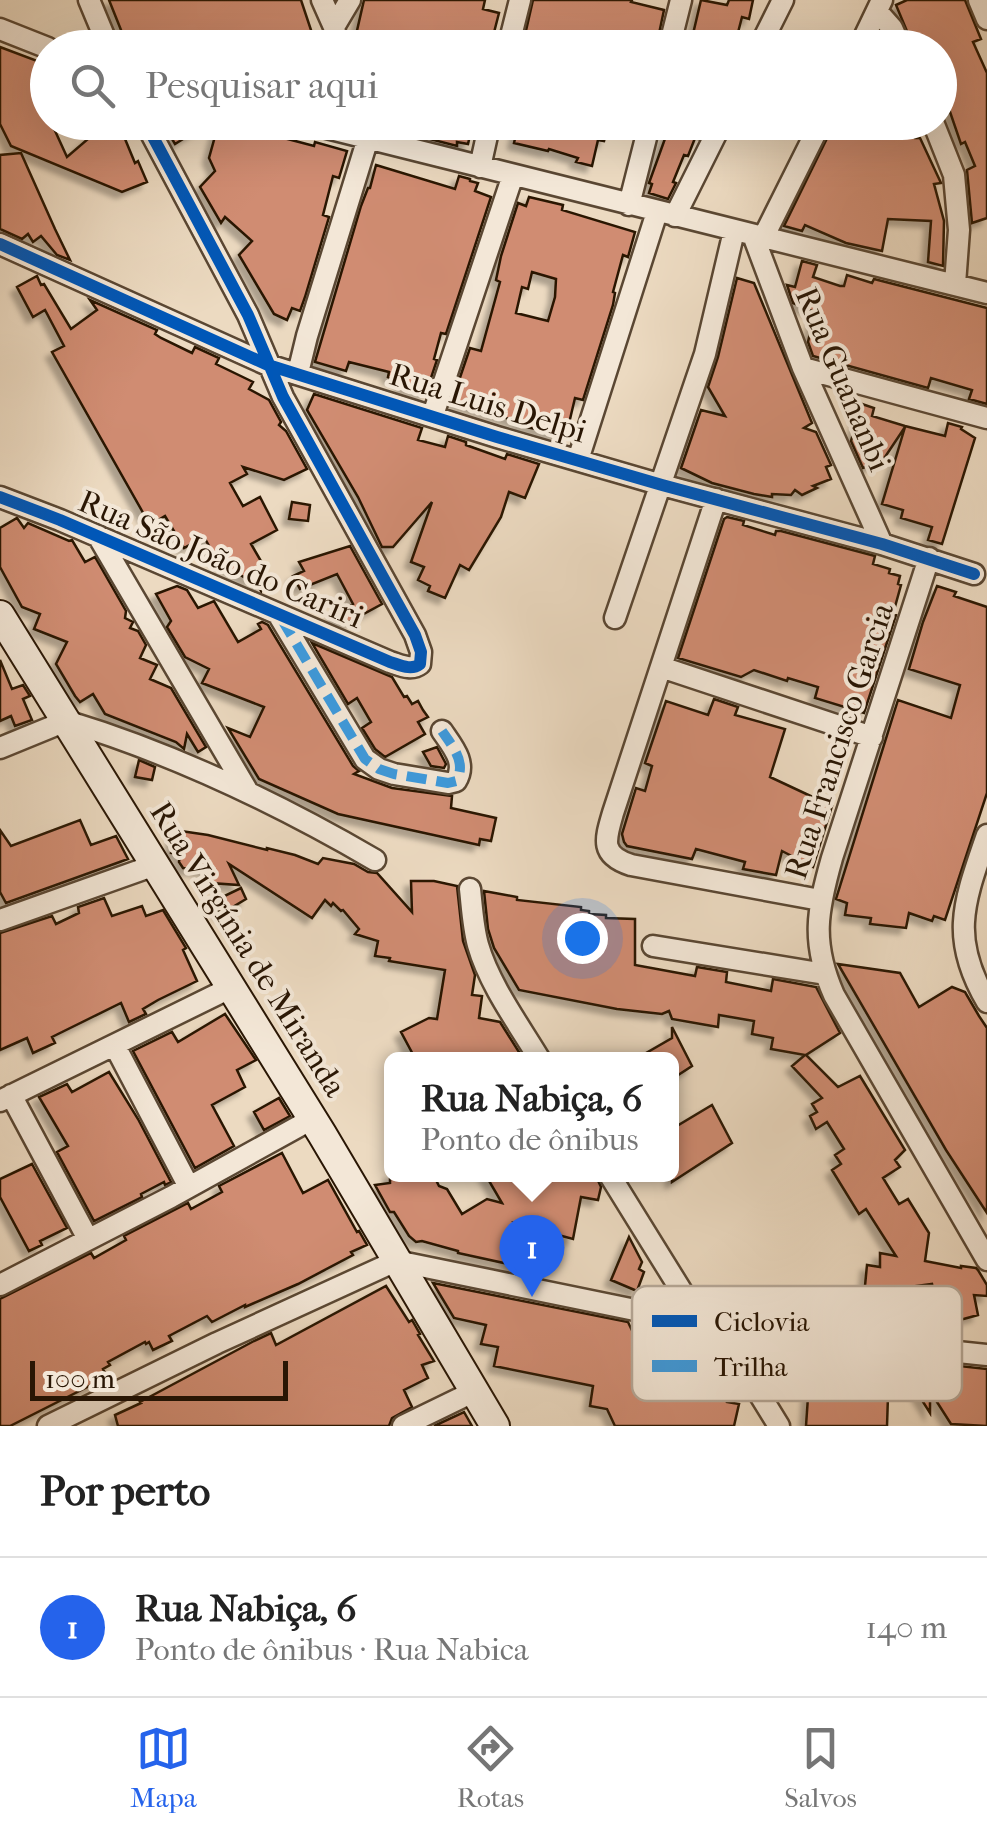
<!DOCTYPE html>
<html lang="pt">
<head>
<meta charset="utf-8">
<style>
	body { margin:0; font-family:"IM FELL French Canon",serif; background:#f2f2f2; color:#222 }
	.scale { position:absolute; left:30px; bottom:25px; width:258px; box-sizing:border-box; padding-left:10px; border:5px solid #291604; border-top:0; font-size:28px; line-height:35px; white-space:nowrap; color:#291604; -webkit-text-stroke:8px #f3e7d7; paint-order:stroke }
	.you { position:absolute; left:582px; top:938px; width:35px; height:35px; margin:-25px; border:8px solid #fff; border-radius:50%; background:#1a73e8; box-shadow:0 0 0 15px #1a73e833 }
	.badge { display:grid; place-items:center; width:65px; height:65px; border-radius:50%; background:#2563eb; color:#fff; font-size:32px; font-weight:700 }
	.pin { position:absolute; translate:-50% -82px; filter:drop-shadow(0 2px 5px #0008) }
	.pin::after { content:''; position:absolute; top:52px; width:35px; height:30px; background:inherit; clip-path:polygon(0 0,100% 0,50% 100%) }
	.popup { position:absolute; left:384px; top:1052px; width:295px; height:130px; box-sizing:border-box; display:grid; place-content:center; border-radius:15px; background:#fff; filter:drop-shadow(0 2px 8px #0005); font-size:32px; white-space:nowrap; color:#767676 }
	.popup b { font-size:38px; color:#222 }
	.popup::after { content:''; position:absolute; left:50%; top:100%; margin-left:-20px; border:20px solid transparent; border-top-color:#fff }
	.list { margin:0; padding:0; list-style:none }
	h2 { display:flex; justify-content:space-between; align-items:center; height:130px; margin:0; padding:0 40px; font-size:42px }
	h2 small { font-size:32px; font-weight:400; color:#767676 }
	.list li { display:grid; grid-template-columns:65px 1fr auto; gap:30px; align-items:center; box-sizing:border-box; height:140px; padding:0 40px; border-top:2px solid #e0e0e0 }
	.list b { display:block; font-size:38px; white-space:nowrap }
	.list p { margin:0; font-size:32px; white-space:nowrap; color:#767676 }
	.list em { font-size:32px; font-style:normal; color:#767676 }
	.icon { flex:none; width:55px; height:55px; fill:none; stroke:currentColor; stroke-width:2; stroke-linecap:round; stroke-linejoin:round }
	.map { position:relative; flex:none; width:987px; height:1426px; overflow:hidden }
	.search { position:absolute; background:#fff; box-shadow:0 10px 40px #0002; left:30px; right:30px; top:30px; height:110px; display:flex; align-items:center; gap:25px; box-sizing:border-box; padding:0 35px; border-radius:55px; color:#767676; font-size:38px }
	.sheet { height:270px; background:#fff }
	nav { display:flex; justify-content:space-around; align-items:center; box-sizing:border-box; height:140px; border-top:2px solid #e0e0e0; background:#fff; font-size:28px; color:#767676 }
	nav a { display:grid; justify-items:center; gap:5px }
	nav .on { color:#2563eb }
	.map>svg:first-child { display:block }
	.building { fill:#d08c72; stroke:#291604; stroke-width:2.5; fill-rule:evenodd; filter:url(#shadow) }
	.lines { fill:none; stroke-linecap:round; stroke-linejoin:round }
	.street-casing { stroke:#5a4733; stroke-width:25 }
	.secondary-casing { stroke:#291604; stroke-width:32 }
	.street { stroke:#f3e7d7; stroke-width:20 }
	.secondary { stroke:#f3e7d7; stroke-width:28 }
	.quiet { stroke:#3d9add; stroke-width:10; stroke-dasharray:20 10; stroke-linecap:butt }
	.cycleway-casing { stroke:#f3e7d7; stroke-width:19 }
	.cycleway { stroke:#0057b8; stroke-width:12 }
	.labels { text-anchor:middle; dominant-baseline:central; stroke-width:8; stroke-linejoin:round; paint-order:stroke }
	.street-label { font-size:32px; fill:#291604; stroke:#f3e7d7 }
	.key { fill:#f3e7d7; stroke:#b6a898; stroke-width:2.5 }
	.key-label { font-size:28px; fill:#291604 }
</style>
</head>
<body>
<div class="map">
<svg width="987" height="1426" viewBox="0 0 987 1426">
	<defs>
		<filter id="shadow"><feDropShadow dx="-6" dy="6" stdDeviation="2.5" flood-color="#0004"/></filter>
	</defs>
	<rect width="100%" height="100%" fill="#ecdac1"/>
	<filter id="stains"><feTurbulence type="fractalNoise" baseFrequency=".002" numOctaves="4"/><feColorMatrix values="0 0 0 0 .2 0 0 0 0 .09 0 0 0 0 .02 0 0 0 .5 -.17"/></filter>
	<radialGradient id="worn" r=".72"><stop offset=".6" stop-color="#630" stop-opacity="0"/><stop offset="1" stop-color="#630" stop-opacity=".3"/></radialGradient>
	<path class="building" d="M109 0H301L317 48H142L137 35 125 40Z
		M364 0H485L483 9 499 13 490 48H421L372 36 371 48H353Z
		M533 0H632L631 2 664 10 656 48H522Z
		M701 0 727 5 729 0H753L749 19 742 17 734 48H707L709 38 693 34Z
		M907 0H965L981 39 973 42 987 73V218L972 223 967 170 975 166 965 142 961 144 948 106 940 110V48H914L896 5Z
		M0 47 48 65V122H51L67 157 95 133 90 122H118L135 163 138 161 147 182 122 192 11 146 0 124Z
		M162 122H210L175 144Z
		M219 122H243L285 134 284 138 314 146 315 142 347 151 339 178 333 176 323 215 329 217 305 297 300 311 292 308 287 320 274 314 239 255 252 241 225 217 221 223 200 187 215 171 209 158Z
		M384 122H473L468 144 457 142V146L383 127Z
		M519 122H609L604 141 598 140 592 166 576 162 578 158 549 149 548 151 514 143Z
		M671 122H706L698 139 695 138 688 156 684 155 673 182 676 183 668 199 649 193 652 184 649 183Z
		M835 122H907L915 138H920L941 183 934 184 944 221 943 266 928 262 931 221 888 219 882 251 846 243 805 225 802 231 784 226Z
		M21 153 55 229 70 260 57 255 41 236 33 242 28 234 22 239 0 229V155Z
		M376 165 455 189 459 176 470 179V181L478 183 475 191 491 197 446 334 441 333 434 359 437 360 426 393 401 386 402 381 388 377 389 372 349 362 346 371 315 362 361 206 368 188H370Z
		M529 197 563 205 562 210 635 232 628 257 623 255 613 292 615 293 613 305 583 400 575 398 566 436 518 425 519 422 452 401 470 348 481 351 500 282 496 280 501 256 518 203 526 206ZM532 272 556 279 555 297 548 321 516 313 522 287 528 289Z
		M802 261 817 265 813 277 840 286H844L847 275 872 283 874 279 987 308V404L969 399 972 390 931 378 928 388 813 356 808 342 815 312 793 303 787 285 795 287Z
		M37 276 41 285 44 284 71 329 97 310 90 300 157 330 155 334 161 338 192 353 195 347 219 358 216 364 253 382 249 389 269 400 281 422 279 425 286 431 307 469 284 480 243 467 247 474 230 483 243 506 260 497 277 530 251 544 265 568 261 591 254 577 249 580 218 562 204 537 184 548 165 516 150 525 52 352 64 346 45 310 33 317 17 287Z
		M737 278 754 283 812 423 804 428 816 432 831 465 826 467 831 479 813 486 817 488 802 495 795 490 791 495 772 494V497L754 494 712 483 681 468 701 410 725 416 708 387 718 357Z
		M314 394 422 428 418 440 445 447 448 436 466 442V445L505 459 507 454 539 464 525 498 509 492 501 517 469 570 460 565 445 598 428 591 430 586 418 580 424 567 411 562 432 502 393 547H382L358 497 307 410Z
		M862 404 874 408 872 416 905 426 945 436 948 423 962 427 961 429 975 438 942 544 928 540 932 527 901 518 903 510 882 504 905 427 883 460 863 468 851 441Z
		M292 502 310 505 308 521 289 519Z
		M727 517 744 521 743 525 775 535 776 531H781L875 556 873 564 890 569 889 573 900 576 898 584 901 585 893 614 896 615 864 713 815 698 818 687 788 678 787 681 754 670 741 677 678 658 724 519Z
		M17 518 24 528 28 523 69 541 72 540 85 562 95 557 126 611 125 618 133 622 130 628 138 631 146 645 140 658 157 665 150 679 171 688 206 747 198 752 187 734 184 749 176 742 105 714 93 694 80 702 75 696 56 664 67 642 34 629 40 614 22 607 0 567V528Z
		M350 546 382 604 345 624 329 617 353 604 337 574 300 589 293 576 304 571 299 562Z
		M177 586 187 590 198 608 214 601 238 642 261 629 258 624 262 622 268 625 353 766 359 771 354 774 392 788 452 796 451 808 496 818 491 841 480 839 479 845 338 814 259 779 228 728 250 737 264 707 202 683 209 669 185 657 167 627 171 621 156 594Z
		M937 586 956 592 954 596 987 607V793L945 920 934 916 932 921 909 913 906 928 870 924 871 918 845 915 847 903 836 899 898 700 951 718 960 685 909 669 923 622Z
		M312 643 392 677 404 697 407 696 412 704 418 701 423 710 428 717 418 722 425 734 385 757 375 749 362 728 371 722 357 698 348 704Z
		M0 660 12 689 23 685 30 696 23 699 32 720 15 726 11 716 0 721Z
		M714 699 738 707 735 715 785 729 770 777 832 806 813 867 782 851 776 875 743 869 745 862 696 849 692 859 627 846 624 842 622 834 636 788 645 791 652 766 645 763 666 701 708 715Z
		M437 747 446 764 444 768 431 766 423 752Z
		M139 760 155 767 152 780 135 777Z
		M80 820 91 845 116 836 128 859 6 903 0 892V830L11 846Z
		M174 830 208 835 267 850V848L295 855 318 864 323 858 354 864 368 872 377 873 412 912 411 881H434L457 886 463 941 475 975 472 995 482 996 479 1018 500 1022 524 1060H416L401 1032 429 1018 437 1019 445 970 389 961 390 958 375 956 378 941 355 934 359 929 343 910 341 911 333 903 331 906 325 900 312 918 229 864 239 885 211 883 212 871 183 868 179 862 180 854 171 853Z
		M241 888 246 899 221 914 214 901Z
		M484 891 517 897V900L581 907V910L589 911V914L606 915V918L635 919V965L695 976 697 967 727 972 726 982 771 991 773 979 816 987 840 1033 806 1055 838 1087 860 1076 905 1150 895 1160 900 1167 883 1178 899 1204 908 1199 929 1233 925 1261 961 1268V1266L976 1268 978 1270 987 1285V1296L974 1295 978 1315 960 1320 958 1311 938 1312 932 1284 901 1288 902 1318 889 1319V1328L876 1327V1323H873L863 1307 867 1265 880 1267V1253L896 1256 866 1209 859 1214 832 1170 841 1164 835 1155 844 1149 827 1122 816 1129 810 1116 817 1112 812 1104 822 1098 792 1066 805 1055 771 1049 773 1038 752 1034 754 1021 719 1015 718 1027 672 1019 669 1011 662 1014 617 1009 519 990 494 948 488 929Z
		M104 898 112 916 142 906 146 916 163 910 186 948 183 950 197 981 158 1000 143 1009 146 1014 129 1022 121 1003 52 1037 55 1043 33 1053 27 1038 0 1050V933L52 916 56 924 79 913 78 907Z
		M838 964 900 973 919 1007 952 987 965 992 979 1016 987 1028V1213L946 1150Z
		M225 1014 256 1060 237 1070 245 1087 212 1105 234 1146 195 1168 133 1051 172 1032 178 1042Z
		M672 1027 692 1066 672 1079V1060H634L672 1038Z
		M109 1072 138 1119 171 1182 165 1185 164 1182 141 1194 142 1197 94 1221 57 1152 68 1146 39 1097 67 1084 72 1092Z
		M279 1098 290 1116 264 1130 254 1112Z
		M712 1105 732 1143 672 1182V1129Z
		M282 1153 303 1193 328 1180 357 1232 359 1231 367 1245 351 1252 353 1255 298 1284 245 1307V1305L212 1322 207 1316 169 1336 172 1341 153 1350 149 1342 146 1344 145 1342 108 1362 110 1365 103 1369 107 1377 10 1426H0V1299L91 1253 94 1258 126 1240 124 1236 188 1203 191 1209 222 1192 219 1186Z
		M32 1164 67 1228 40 1241 42 1245 29 1251 0 1197V1179Z
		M390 1174H433L439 1186 447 1189 462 1214 487 1199 502 1203 485 1174H595L601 1187 598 1200 581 1197 573 1239 514 1223 545 1272 458 1253V1251L422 1241 416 1242 409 1236 394 1212H390L375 1185 390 1183Z
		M629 1237 642 1262 639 1269 644 1272 637 1291 611 1280Z
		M433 1283 628 1322 637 1341 659 1329 709 1339 731 1374 727 1402 739 1404 734 1426H615L607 1409 590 1406 593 1386 494 1366 498 1347 481 1344 486 1325 454 1318Z
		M386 1286 409 1322 412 1320 420 1334 418 1335 434 1361 422 1365 428 1378 404 1390 412 1407 392 1418 389 1426H118L115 1415 141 1403 140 1402 254 1341 271 1333 276 1345Z
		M783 1349 863 1356V1365L889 1366 887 1426H806L810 1368 782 1366Z
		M896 1359 987 1369V1426L951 1424 930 1391V1413Z
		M464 1412 472 1426H434Z"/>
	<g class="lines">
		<defs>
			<path id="street" d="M89 0 109 48
				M322 0 334 27 338 48
				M979 0 987 19
				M877 11 892 28 901 48
				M334 27 350 0
				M0 29 48 48
				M508 48 520 0
				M669 48 681 0
				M759 48 783 0
				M859 48 882 0
				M303 122 987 293
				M933 122 954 175 959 230 955 284
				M480 167 490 122
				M629 205 650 122
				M675 216 722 122
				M753 235 803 368 882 544
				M763 238 821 122
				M0 244 268 365 497 437 662 485 882 544 974 574
				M803 368 987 418
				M298 373 307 336 368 138
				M433 415 513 175
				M578 460 657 212
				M0 497 60 520 390 662C400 665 411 671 420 664L421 652 415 635 283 397 248 315 145 122
				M716 499 613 813C605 840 600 855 631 865L820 900
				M98 536 248 792
				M929 558 832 858C817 911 811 943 834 995L987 1260
				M278 614 365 759 379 769 394 774 448 783 456 781C467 763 453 747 442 731
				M615 618 705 354 734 231
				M661 667 872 737
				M0 748 66 721C175 754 277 803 375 860
				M987 835C964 902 949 937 987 1002
				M470 889C472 907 473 927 478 945 489 984 519 1025 540 1060
				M0 920 155 865
				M653 946 825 974
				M115 1046 189 1187
				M11 1095 88 1239
				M0 1101 232 987
				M609 1174 702 1324
				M0 1285 171 1197 312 1119
				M718 1327 779 1426
				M48 1426 217 1343 396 1261 718 1327 987 1355
				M403 1426 475 1391"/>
			<path id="secondary" d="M0 615 322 1134 495 1426"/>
		</defs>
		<use href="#street" class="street-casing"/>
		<use href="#secondary" class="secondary-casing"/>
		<use href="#street" class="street"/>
		<use href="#secondary" class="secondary"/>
		<path class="quiet" d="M281 618 365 759 379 769 394 774 448 783 456 781C467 763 453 747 442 731"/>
		<defs>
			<path id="cycleway" d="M0 244 268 365 497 437 662 485 882 544 974 574
				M0 497 60 520 390 662C400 665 411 671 420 664L421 652 415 635 283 397 248 315 145 122"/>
		</defs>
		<use href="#cycleway" class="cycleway-casing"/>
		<use href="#cycleway" class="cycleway"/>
	</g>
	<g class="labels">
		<g class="street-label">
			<text transform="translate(843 379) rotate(67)">Rua Guananbi</text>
			<text transform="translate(488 403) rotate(17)">Rua Luis Delpi</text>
			<text transform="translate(221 559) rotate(23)">Rua São João do Cariri</text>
			<text transform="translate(839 741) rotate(-72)">Rua Francisco Garcia</text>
			<text transform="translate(248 949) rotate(58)">Rua Virgínia de Miranda</text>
		</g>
	</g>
	<rect x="632" y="1286" width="330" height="115" rx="15" class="key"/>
	<rect x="652" y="1315" width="45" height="12" fill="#0057b8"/>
	<rect x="652" y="1360" width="45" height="12" fill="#3d9add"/>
	<g class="key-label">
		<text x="714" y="1331">Ciclovia</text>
		<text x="714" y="1376">Trilha</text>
	</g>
	<rect width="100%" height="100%" filter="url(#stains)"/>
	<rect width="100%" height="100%" fill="url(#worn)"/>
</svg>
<div class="scale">100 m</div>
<div class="you"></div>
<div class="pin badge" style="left:532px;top:1297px">1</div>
<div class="popup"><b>Rua Nabiça, 6</b>Ponto de ônibus</div>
<div class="search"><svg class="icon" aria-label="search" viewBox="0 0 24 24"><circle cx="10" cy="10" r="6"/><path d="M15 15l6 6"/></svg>Pesquisar aqui</div>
</div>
<section class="sheet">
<h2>Por perto<small></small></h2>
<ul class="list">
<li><span class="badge">1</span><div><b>Rua Nabiça, 6</b><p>Ponto de ônibus · Rua Nabica</p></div><em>140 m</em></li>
</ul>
</section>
<nav>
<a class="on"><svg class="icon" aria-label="map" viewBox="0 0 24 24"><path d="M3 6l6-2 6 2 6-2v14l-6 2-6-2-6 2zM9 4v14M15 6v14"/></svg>Mapa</a>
<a><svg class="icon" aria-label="directions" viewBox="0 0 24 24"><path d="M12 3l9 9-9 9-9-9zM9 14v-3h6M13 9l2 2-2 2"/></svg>Rotas</a>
<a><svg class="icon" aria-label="saved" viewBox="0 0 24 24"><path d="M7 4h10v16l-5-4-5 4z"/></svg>Salvos</a>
</nav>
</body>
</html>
